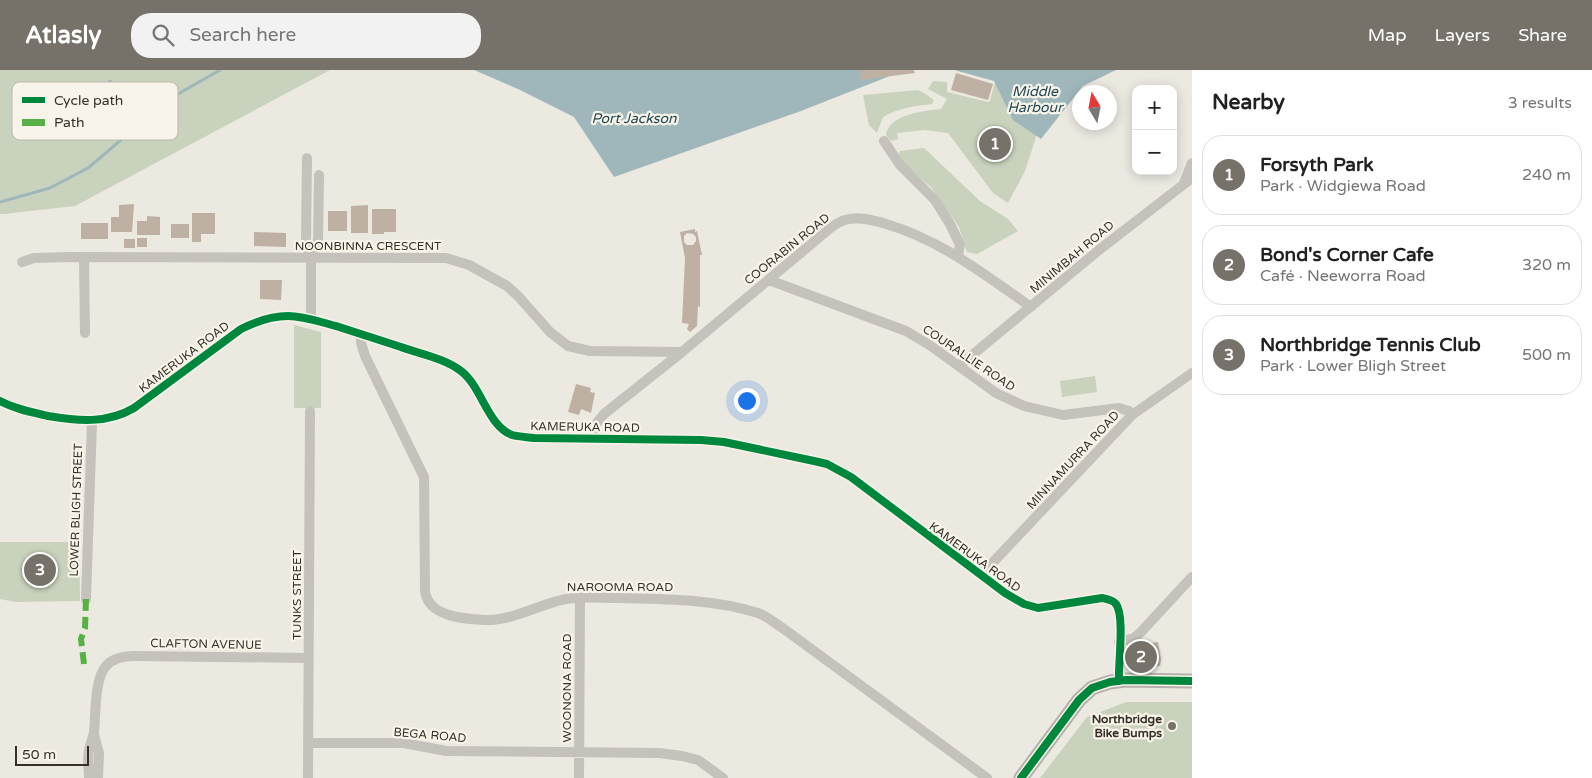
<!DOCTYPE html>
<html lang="en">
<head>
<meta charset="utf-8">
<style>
	body { margin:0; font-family:"Varela Round",sans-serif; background:#f2f2f2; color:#222 }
	.controls { position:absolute; right:15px; top:15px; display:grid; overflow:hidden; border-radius:10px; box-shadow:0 2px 12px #0003 }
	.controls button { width:45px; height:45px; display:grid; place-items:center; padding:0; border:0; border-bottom:1px solid #e0e0e0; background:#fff; color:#222; font:25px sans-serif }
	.compass { position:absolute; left:1072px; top:15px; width:45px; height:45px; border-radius:50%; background:#fff; box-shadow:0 2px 12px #0003; rotate:350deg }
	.scale { position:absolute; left:15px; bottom:12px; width:74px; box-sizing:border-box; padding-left:5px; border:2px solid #363029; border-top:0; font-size:14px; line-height:18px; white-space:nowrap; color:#363029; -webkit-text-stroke:4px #f8f4e9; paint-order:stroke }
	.you { position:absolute; left:746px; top:330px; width:18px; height:18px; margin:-12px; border:4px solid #fff; border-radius:50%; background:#1a73e8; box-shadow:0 0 0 8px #1a73e833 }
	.badge { display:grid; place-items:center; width:32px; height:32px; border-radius:50%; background:#767169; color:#fff; font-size:16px; font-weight:700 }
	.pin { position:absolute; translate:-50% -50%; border:2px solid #fff; box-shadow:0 1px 5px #0006 }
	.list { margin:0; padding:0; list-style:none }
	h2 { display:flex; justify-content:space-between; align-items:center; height:65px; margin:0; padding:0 20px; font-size:21px }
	h2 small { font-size:16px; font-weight:400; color:#767676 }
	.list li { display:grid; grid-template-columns:32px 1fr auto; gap:15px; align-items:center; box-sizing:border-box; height:80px; margin:0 10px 10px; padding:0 10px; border:1px solid #e0e0e0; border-radius:20px }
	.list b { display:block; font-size:19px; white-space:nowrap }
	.list p { margin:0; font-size:16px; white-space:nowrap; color:#767676 }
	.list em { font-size:16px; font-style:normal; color:#767676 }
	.icon { flex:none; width:28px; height:28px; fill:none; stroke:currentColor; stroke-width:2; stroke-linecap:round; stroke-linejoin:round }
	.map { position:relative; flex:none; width:1192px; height:708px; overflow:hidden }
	header { display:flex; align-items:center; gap:30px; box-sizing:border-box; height:70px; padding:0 25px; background:#767169; color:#fff }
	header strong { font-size:24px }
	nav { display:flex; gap:28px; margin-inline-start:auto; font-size:18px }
	.search { width:350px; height:45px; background:#f2f2f2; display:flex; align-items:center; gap:12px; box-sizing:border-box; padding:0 18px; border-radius:20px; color:#767676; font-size:19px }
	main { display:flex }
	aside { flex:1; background:#fff }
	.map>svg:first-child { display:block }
	.green { fill:#c9d2bc }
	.water { fill:#9fb7bb }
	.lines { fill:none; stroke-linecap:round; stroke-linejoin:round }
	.stream { stroke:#9fb7bb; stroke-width:3 }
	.building { fill:#beb1a4; fill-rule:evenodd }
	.street { stroke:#c5c1bb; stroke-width:10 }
	.secondary { stroke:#b6b2ab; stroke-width:15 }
	.quiet { stroke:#56b246; stroke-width:6; stroke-dasharray:12 6; stroke-linecap:butt }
	.cycleway-casing { stroke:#f8f4e9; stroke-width:11 }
	.cycleway { stroke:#00873e; stroke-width:8 }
	.poi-dot { fill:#767169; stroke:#f8f4e9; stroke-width:2 }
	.labels { text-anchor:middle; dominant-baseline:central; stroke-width:4.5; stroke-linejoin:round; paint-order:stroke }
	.street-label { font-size:12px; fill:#363029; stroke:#f8f4e9 }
	.poi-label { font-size:12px; font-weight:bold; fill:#363029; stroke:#f8f4e9; text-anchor:end }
	.water-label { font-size:14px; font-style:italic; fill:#224754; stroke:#f8f4e9 }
	.key { fill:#f8f4e9; stroke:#beb9af; stroke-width:1 }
	.key-label { font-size:14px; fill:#363029 }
</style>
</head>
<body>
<header>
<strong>Atlasly</strong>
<div class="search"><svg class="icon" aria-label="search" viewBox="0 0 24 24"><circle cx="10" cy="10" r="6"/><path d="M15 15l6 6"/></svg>Search here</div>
<nav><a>Map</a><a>Layers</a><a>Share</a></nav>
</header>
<main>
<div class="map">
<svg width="1192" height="708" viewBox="0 0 1192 708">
	<rect width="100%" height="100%" fill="#ece9e1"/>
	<path class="green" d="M0 0H330L75 136 4 144H0Z
		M933 11 947 12V22L988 32 990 31 995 11 1037 64 1025 101 1008 133 993 123 948 63 925 60 897 63 898 69 891 71 886 65C889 44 924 41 941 39L947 29 928 19Z
		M918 20 924 23 934 30 932 34C915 36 898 38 883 47L877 63 869 55 863 25Z
		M924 78 980 131 1008 149 1018 161 977 184 967 182 959 157 931 117 905 95 898 86 900 81Z
		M294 255 321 262V338H294Z
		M1095 306 1097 322 1062 327 1060 311Z
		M0 472H79L80 531 16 532 0 529Z
		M1126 632H1192V708H1040L1087 647Z"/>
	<path class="water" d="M474 0H905L801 41 614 107 574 47 518 19Z
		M954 0H1116L1083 16 1041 69 1013 50 994 11Z"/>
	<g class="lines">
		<path class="stream" d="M110 11 143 44
			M0 132 50 118 88 98 121 70 143 44 220 0"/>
	</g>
	<path class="building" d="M865 0H914L915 3 861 10 860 1Z
		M956 3 993 14 988 30 951 20Z
		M134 134 132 162H111V147H119V135Z
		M368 135V163H351V136Z
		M372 139H396V162H384V164H372Z
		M328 141H347V161H328Z
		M192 143H215V164H201V172H192Z
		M147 146 160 147V165H137V151H147Z
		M81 153H108V169H81Z
		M171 154H189V168H171Z
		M695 159V162L697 161 702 185H700V237L698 236 697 256 690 262 687 259 689 254 682 253 685 188 680 162ZM687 163 693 164 696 167V171L693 175H687L684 172V166Z
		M254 162 286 163V177L254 176Z
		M137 168H147V177H137Z
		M124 169H135V178H124Z
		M260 210H282L281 230 260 229Z
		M576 314 591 318 590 322 595 323 591 343 581 339 579 345 568 342Z
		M1158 572 1161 589 1160 596 1141 597 1137 586 1151 573Z"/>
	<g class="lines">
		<path class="street" d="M884 71 900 95 935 130 950 154 960 175 958 185
			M307 88 306 172 311 189V249
			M1184 113 1192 93
			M84 187 85 263
			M311 189 318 173 319 105
			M22 192 34 188 70 187 446 188 469 195 507 216 518 226 550 262 568 276 590 281 682 282
			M769 210 906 261 931 276 996 323 1024 336 1063 345 1119 338 1129 341 1132 345
			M361 264V273L365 286 424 407 425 521C428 547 465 549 485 550 513 551 539 534 566 529 583 526 601 528 619 528 666 529 713 529 758 543 767 546 776 554 784 559L987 708
			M959 296 1099 180 1192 108
			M0 331C15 339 31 342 48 346 78 351 107 354 134 338L241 259C255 252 271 246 288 246 304 246 320 252 336 256 358 263 379 270 401 277 420 284 444 288 461 301 482 317 487 355 512 365 519 367 527 367 534 368L701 370 724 372 814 391 827 394 851 407 1005 523 1024 534 1038 538 1102 528C1107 529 1113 530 1116 534 1125 546 1118 594 1119 611
			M594 368 596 354 604 344 682 282 828 160C833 156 838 152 845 150 858 146 873 150 886 154 941 170 985 205 1031 237
			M981 505 1132 345 1192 303
			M86 529 92 351
			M1119 572 1134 568 1141 562 1192 507
			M94 665 99 683 98 708
			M308 673H404L446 681 659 683 682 686 698 690 723 708
			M89 708C89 699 87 689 89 680 90 674 93 668 94 662 96 644 94 610 106 596 113 588 124 586 134 586L309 588
			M308 708 310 341
			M579 708 580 528"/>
		<path class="secondary" d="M1021 708 1079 630 1092 618 1110 612 1125 610 1192 611"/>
		<path class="quiet" d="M135 42 141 37
			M84 594 81 569 85 558 86 529"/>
		<defs>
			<path id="cycleway" d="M0 331C15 339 31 342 48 346 78 351 107 354 134 338L241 259C255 252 271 246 288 246 304 246 320 252 336 256 358 263 379 270 401 277 420 284 444 288 461 301 482 317 487 355 512 365 519 367 527 367 534 368L701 370 724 372 814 391 827 394 851 407 1005 523 1024 534 1038 538 1102 528C1107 529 1113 530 1116 534 1125 546 1118 594 1119 611
				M1021 708 1079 630 1092 618 1110 612 1125 610 1192 611"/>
		</defs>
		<use href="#cycleway" class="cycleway-casing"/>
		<use href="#cycleway" class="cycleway"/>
	</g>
	<circle class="poi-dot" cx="1172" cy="656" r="5"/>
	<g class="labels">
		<g class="street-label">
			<text x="368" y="176">NOONBINNA CRESCENT</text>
			<text transform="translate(787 179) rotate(-39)">COORABIN ROAD</text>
			<text transform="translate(1072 187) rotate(-40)">MINIMBAH ROAD</text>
			<text transform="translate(184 287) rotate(-37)">KAMERUKA ROAD</text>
			<text transform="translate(969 288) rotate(34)">COURALLIE ROAD</text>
			<text transform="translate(585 357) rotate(1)">KAMERUKA ROAD</text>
			<text transform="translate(1073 390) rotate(-47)">MINNAMURRA ROAD</text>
			<text transform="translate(76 440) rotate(-88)">LOWER BLIGH STREET</text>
			<text transform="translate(975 487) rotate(36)">KAMERUKA ROAD</text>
			<text x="620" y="517">NAROOMA ROAD</text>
			<text transform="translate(297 525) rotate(-90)">TUNKS STREET</text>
			<text transform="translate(206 574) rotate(1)">CLAFTON AVENUE</text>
			<text transform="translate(567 618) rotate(-90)">WOONONA ROAD</text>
			<text transform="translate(430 665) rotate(5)">BEGA ROAD</text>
		</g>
		<g class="poi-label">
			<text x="1162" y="649">Northbridge<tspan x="1162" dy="14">Bike Bumps</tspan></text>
		</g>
		<g class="water-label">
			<text x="1035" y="21">Middle<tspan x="1035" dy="16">Harbour</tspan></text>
			<text x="634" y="48">Port Jackson</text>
		</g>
	</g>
	<rect x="12" y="12" width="166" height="58" rx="8" class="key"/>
	<rect x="22" y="27" width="23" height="6" fill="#00873e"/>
	<rect x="22" y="49" width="23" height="7" fill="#56b246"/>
	<g class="key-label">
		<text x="54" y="35">Cycle path</text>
		<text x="54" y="57">Path</text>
	</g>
</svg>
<div class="controls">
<button>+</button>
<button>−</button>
</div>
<svg class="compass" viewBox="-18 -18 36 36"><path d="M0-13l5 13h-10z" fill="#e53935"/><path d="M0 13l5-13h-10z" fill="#767676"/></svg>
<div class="scale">50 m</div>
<div class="you"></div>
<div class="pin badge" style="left:995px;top:74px">1</div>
<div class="pin badge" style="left:1141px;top:587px">2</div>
<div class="pin badge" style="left:40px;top:500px">3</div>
</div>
<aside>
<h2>Nearby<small>3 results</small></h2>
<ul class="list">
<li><span class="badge">1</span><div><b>Forsyth Park</b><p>Park · Widgiewa Road</p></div><em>240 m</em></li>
<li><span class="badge">2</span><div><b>Bond's Corner Cafe</b><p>Café · Neeworra Road</p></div><em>320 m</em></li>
<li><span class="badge">3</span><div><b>Northbridge Tennis Club</b><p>Park · Lower Bligh Street</p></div><em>500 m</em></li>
</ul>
</aside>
</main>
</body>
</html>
